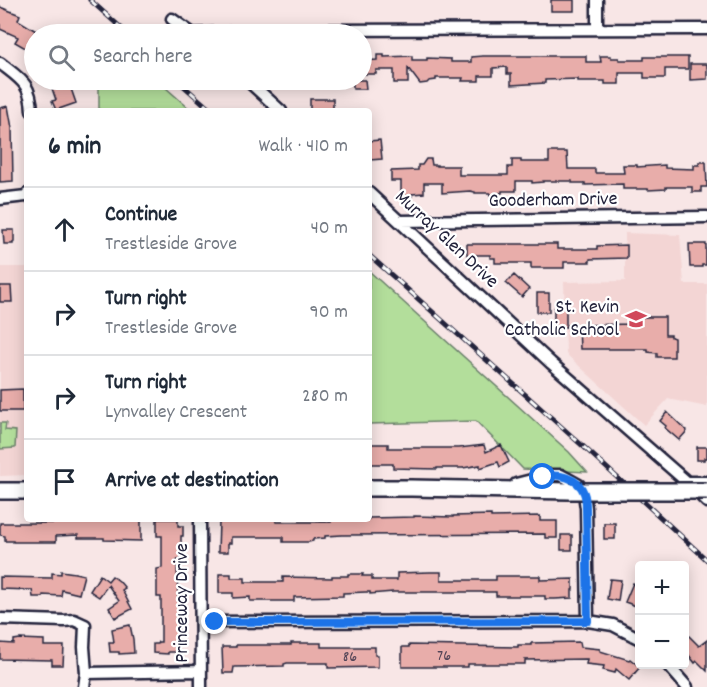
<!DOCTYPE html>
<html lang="en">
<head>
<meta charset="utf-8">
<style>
	body { margin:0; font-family:Dekko,sans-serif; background:#f2f2f3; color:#1f2937 }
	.controls { position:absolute; right:18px; bottom:18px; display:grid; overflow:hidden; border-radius:6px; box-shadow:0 3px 15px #0003 }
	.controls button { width:54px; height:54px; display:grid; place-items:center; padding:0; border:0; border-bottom:2px solid #e0e1e3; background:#fff; color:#1f2937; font:30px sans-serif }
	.stop { position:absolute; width:18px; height:18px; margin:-14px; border:4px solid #1a73e8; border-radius:50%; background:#fff }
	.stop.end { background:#1a73e8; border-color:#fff; box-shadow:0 2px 6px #0008 }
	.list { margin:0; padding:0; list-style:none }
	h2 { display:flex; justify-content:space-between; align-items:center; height:78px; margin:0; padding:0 24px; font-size:26px }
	h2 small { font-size:20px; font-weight:400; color:#747a83 }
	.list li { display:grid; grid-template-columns:39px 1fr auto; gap:18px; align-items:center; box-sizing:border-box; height:84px; padding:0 24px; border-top:2px solid #e0e1e3 }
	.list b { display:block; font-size:22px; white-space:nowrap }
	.list p { margin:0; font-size:20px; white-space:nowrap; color:#747a83 }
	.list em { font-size:20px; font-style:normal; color:#747a83 }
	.icon { flex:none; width:33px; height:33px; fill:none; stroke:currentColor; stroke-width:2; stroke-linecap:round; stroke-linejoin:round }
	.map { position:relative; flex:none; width:707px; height:687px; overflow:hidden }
	.search { position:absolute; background:#fff; box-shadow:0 3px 15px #0003; left:24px; top:24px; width:348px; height:66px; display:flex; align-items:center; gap:15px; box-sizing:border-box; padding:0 21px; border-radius:33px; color:#747a83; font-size:22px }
	.panel { position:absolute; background:#fff; box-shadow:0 3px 15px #0003; left:24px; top:108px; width:348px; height:414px; border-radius:6px }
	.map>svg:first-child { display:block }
	.built { fill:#f3d5d4 }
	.green { fill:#b3de9b; stroke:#6a806b; stroke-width:1.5 }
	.building { fill:#e8adaa; stroke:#22223b; stroke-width:1.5 }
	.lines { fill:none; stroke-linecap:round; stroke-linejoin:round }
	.street-casing { stroke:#22223b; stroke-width:15 }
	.secondary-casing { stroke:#22223b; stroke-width:20 }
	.street { stroke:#fff; stroke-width:10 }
	.secondary { stroke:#fff; stroke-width:15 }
	.rail-casing { stroke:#22223b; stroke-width:5 }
	.rail { stroke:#fff; stroke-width:3; stroke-dasharray:9; stroke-linecap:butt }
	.secondary-bridge-casing { stroke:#22223b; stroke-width:20; stroke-linecap:butt }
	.secondary-bridge { stroke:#fff; stroke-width:15 }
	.route { stroke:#1a73e8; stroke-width:8 }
	.labels { text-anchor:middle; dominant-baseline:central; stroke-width:4.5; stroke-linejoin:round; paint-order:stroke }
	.number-label { font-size:16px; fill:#544557 }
	.street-label { font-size:20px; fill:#22223b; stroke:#fff }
	.poi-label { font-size:20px; fill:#22223b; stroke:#fff; text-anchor:end }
</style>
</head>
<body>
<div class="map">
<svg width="707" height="687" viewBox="0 0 707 687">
	<rect width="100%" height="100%" fill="#f8e6e6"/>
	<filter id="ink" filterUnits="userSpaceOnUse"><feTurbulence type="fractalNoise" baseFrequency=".0167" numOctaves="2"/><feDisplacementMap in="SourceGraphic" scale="12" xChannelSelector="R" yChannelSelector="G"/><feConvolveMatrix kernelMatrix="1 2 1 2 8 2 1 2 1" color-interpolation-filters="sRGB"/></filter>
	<g filter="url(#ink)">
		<path class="built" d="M625 233 680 235 684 284H707V407L668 399 644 425 566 354 564 282 625 281Z
			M0 267H27V475L0 476Z"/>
		<path class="green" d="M99 80H157L192 111H99Z
			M369 271 569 452 587 472 523 469 476 421 369 424Z
			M0 423H6L5 430 16 431 15 448 0 449Z"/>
		<path class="building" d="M551 0H574V11H551Z
			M0 7 20 15 18 20 36 31 34 33V53L15 42 18 37 0 29Z
			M377 55H384V57L412 56V60H427V58L451 59V62H471V57L483 56H586V62H601L600 56H611V58H619V60H644V57H688V69H665V78H644V73H619V84H605V81H578V79L545 80V83L511 85V74H507V67L493 68V76H479V81H462L463 78H436V80L429 81 427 83 420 84 408 68V83H394V70H376V74H362V61L377 60Z
			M690 64H707V79L690 80Z
			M49 80H68L76 103 56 110 52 101 56 100Z
			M353 80H365L366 89H353Z
			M310 99H333V109L310 110Z
			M8 106 12 128 13 181 0 182V108Z
			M380 140 382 159 370 160 369 141Z
			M549 152H567L568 169H595V173H624L623 165H637V167L665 165V168L694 169V165H699V162H706L707 187H701V192H692V187H666V189L648 190V189H623V184L585 185V183H572V181H543V182L532 183V181H516V191H502V193H498V195H490V193H475V192L470 191 442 193V183H424V193L412 194V196H401V181H391V171L418 170V165H422L426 159H431L432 165H437V166H459V175H508V167H512V160H521V162H549Z
			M3 230H14V242H13V244H4Z
			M467 244H557V249H597V246L627 245V258L590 259V262H564V268H531V263H495V258H490V255H467Z
			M689 244H706V265H702V267H690Z
			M514 275 529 289 522 297 506 283Z
			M0 286H11L12 302H0Z
			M537 293H549V312H537Z
			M554 308H566V327H554Z
			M639 317H665V335H671V337L674 338V357H657V353L648 352V349H580L579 325 635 324V323L639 322Z
			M23 389V411H0V390Z
			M667 412 687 431 679 440 665 428 666 426 660 421Z
			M369 444H388V448H459L484 445 486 452 501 445 509 462 500 467 498 462 480 468V465L463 468H437V469L393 468V464H369Z
			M697 447H707V458H704V460H697Z
			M491 515V517L540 516V521H557V538H545V534L342 535 325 536V538L313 539V541L309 542H283V537H231V543H228V552H218L219 522H233V519H276V522H331V519H369V518L414 517V516L453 517V516Z
			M78 519H141V541L104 540V538H78V535L56 536V542H13V541H5V536L0 535V523H78Z
			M157 519H178V526H183V536H181V560H177L178 606H181V636H177V652H168V654L153 653V644H157L158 642H161V597H157V569L162 568V536H157Z
			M604 523H615V539H604Z
			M561 535H572V550H561Z
			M61 571 75 573 84 575 79 594 62 590 61 596 43 595V597H33L32 590 0 589V577L52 578V573L61 574Z
			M430 572H441V580H496V576H540V580L573 579V590H572V598L555 599H545V596H496V592H393L370 594V592H366L343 593V596L294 597V601H250V597L233 598V593H219V574H231V578H245V582H283V577L332 578V576H348V574H363L362 576H372V580H397V573Z
			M100 575 108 581 112 576 119 581 125 588 122 590 132 609 115 618 109 608 119 601 108 585 99 597 90 591Z
			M610 579 621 580 618 601 607 599Z
			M633 583 639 586V597L636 606 625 602Z
			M130 625 133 639 134 653 119 654V652H110L109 642H114L112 629Z
			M684 631 699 646 707 640V671L697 661 695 663 684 649Z
			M20 639 44 640V646H64L63 665H52V660L0 659V643L14 644V640Z
			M580 642 581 647 600 649V651L629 660 630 659 640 667 629 680 616 669 615 673 603 670 604 666 586 664 587 659 525 660V664H468V667H402V647H409V645L518 647V645H531V643Z
			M291 643H321V647H375V655H378V667L328 668V663H287L284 664V666L234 667 233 673H223L222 647H236V645H291Z"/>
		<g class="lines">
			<defs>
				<path id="street" d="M172 19 193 34
					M597 29V0
					M191 34 284 30 707 29
					M0 63C20 79 31 83 32 111
					M247 80 281 111
					M369 193 551 363 687 482 707 502
					M0 199 26 196 27 194
					M399 221 707 217
					M687 482H707
					M516 484 551 475H561L579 485 584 494 586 508 588 621
					M200 519 201 687
					M0 619 64 621 74 620 85 625 84 647 86 673 84 687
					M201 622 588 621 613 625 640 639
					M667 664 687 687
					M86 673 201 671"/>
				<path id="secondary" d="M369 488H411L570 491
					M0 491H27"/>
			</defs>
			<use href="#street" class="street-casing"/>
			<use href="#secondary" class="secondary-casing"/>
			<use href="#street" class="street"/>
			<use href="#secondary" class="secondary"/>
			<defs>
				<path id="rail" d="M90 0 128 34
					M177 80 212 111
					M369 255 585 448 707 560"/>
			</defs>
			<use href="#rail" class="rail-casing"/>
			<use href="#rail" class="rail"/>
			<defs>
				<path id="secondary-bridge" d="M570 491H707"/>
			</defs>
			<use href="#secondary-bridge" class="secondary-bridge-casing"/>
			<use href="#secondary-bridge" class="secondary-bridge"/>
		</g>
	</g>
	<g class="lines" filter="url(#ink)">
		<path class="route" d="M215 622 588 621 586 508C586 503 586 498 584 493 578 477 558 473 543 477"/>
	</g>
	<defs>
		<symbol id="school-bare" viewBox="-9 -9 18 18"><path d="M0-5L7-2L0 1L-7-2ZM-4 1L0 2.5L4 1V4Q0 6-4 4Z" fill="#d1495b" stroke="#fff" stroke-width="2.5" paint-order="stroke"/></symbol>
	</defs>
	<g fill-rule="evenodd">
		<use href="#school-bare" x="621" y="304" width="30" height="30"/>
	</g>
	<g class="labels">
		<g class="number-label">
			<text x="444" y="656">76</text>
			<text x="350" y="657">86</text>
		</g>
		<g class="street-label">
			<text transform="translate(553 201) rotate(-1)">Gooderham Drive</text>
			<text transform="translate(446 240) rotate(43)">Murray Glen Drive</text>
			<text transform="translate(183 603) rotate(-90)">Princeway Drive</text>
		</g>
		<g class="poi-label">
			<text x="619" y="308">St. Kevin<tspan x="619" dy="23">Catholic School</tspan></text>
		</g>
	</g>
</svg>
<div class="controls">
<button>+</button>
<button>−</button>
</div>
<div class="stop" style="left:543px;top:477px"></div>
<div class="stop end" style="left:215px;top:622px"></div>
<div class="search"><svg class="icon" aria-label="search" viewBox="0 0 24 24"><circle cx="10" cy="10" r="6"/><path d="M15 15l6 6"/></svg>Search here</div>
<section class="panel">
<h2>6 min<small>Walk · 410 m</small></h2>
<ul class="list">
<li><svg class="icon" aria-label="ahead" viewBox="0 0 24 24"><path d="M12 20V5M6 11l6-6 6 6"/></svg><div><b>Continue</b><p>Trestleside Grove</p></div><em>40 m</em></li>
<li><svg class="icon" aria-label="right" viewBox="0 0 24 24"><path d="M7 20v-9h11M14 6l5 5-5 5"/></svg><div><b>Turn right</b><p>Trestleside Grove</p></div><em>90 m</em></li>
<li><svg class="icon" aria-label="right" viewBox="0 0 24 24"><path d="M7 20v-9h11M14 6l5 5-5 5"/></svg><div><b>Turn right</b><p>Lynvalley Crescent</p></div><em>280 m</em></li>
<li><svg class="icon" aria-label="arrive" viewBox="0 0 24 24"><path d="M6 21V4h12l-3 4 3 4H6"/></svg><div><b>Arrive at destination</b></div></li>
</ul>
</section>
</div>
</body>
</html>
